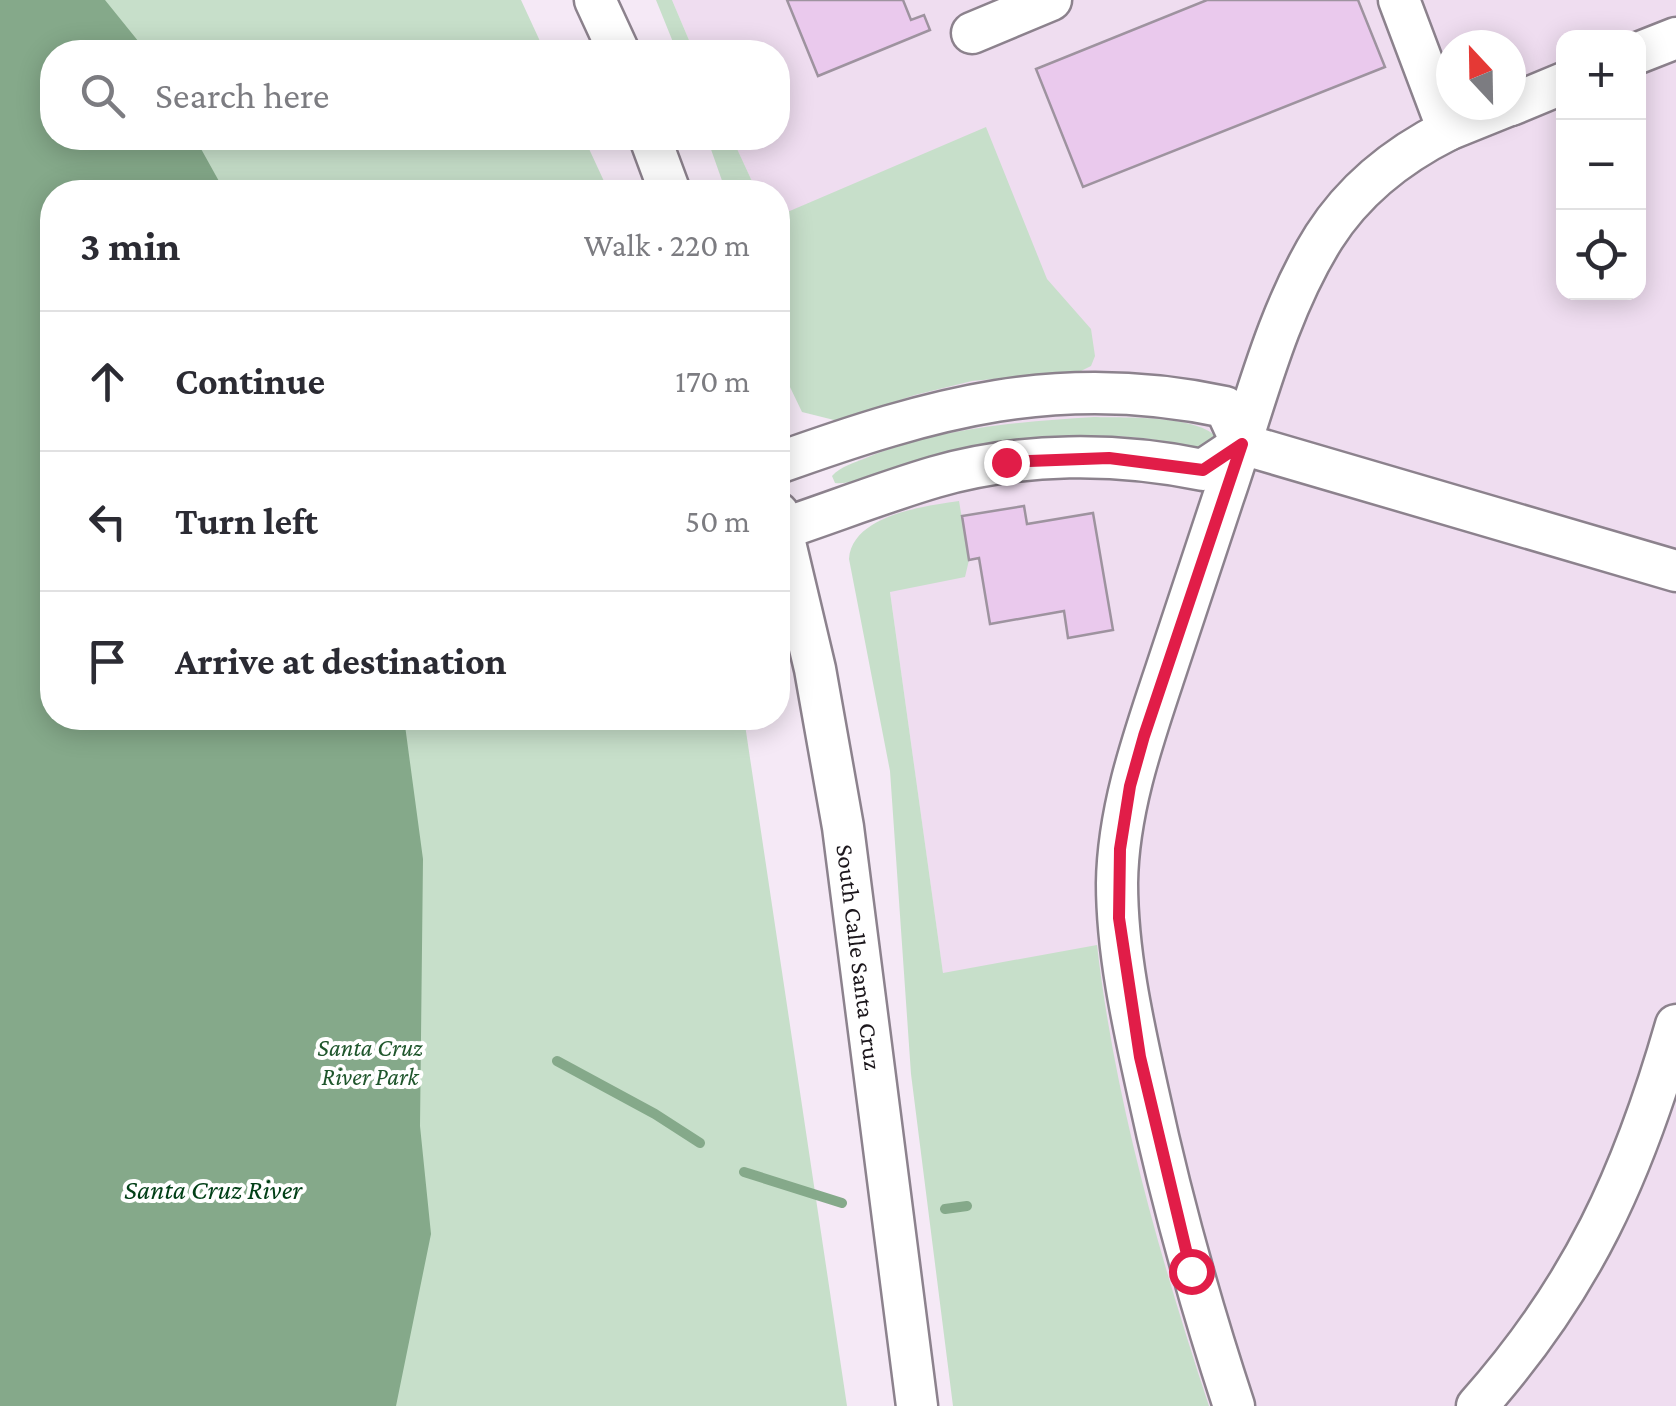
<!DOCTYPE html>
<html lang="en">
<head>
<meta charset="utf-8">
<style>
	body { margin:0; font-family:"Crimson Pro",serif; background:#f2f2f3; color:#2b2b33 }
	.controls { position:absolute; right:30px; top:30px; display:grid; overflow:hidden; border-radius:20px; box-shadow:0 5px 25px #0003 }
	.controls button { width:90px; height:90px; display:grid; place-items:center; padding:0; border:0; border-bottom:2px solid #e1e1e2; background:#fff; color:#2b2b33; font:50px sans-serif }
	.compass { position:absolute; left:1436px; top:30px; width:90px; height:90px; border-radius:50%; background:#fff; box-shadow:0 5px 25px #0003; rotate:338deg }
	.stop { position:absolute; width:30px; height:30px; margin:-22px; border:8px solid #e11d48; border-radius:50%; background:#fff }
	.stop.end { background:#e11d48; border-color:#fff; box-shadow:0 2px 10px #0008 }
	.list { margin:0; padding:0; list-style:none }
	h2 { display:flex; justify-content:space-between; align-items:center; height:130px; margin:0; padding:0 40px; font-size:42px }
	h2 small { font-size:32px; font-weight:400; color:#7c7c81 }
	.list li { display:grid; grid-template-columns:65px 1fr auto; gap:30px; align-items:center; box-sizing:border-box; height:140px; padding:0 40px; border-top:2px solid #e1e1e2 }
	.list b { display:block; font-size:38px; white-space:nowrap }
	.list em { font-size:32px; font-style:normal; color:#7c7c81 }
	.icon { flex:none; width:55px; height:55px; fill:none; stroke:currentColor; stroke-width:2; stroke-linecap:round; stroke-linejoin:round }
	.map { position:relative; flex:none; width:1676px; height:1406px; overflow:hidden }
	.search { position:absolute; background:#fff; box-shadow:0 5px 25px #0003; left:40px; top:40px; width:750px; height:110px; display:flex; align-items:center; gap:25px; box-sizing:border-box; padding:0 35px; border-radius:40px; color:#7c7c81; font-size:38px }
	.panel { position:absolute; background:#fff; box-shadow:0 5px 25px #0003; left:40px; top:180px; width:750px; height:550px; border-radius:40px }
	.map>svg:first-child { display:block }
	.built { fill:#efddf0; fill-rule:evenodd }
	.green { fill:#c7dfca }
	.water { fill:#85a98a }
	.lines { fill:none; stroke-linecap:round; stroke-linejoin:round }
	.stream { stroke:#85a98a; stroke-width:10 }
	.building { fill:#eac9ed; stroke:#9e939f; stroke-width:2.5 }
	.minor-casing { stroke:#8c828d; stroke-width:45 }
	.minor { stroke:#fff; stroke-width:40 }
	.route { stroke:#e11d48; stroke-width:12 }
	.labels { text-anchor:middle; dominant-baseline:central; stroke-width:8; stroke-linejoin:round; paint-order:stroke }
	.street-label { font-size:25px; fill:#1c171c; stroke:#fff }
	.park-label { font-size:25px; font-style:italic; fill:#1f562c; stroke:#fff }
	.water-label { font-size:28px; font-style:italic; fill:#013f16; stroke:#fff }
</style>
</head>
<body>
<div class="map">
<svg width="1676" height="1406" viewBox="0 0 1676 1406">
	<rect width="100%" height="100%" fill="#f5e9f6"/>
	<path class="built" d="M672 0H1676V1406H1003L890 592 885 536 778 237V192H757L732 138H778V52H694ZM1564 38H1638V292H1564ZM1451 45H1511V105H1451Z"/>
	<path class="green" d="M0 0H521L545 52H52V138H584L609 192H52V718H744L847 1406H0Z
		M656 0H672L694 52H677Z
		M986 127 1047 279 1091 329 1095 356 1091 366 1081 371 972 381 915 395 838 421 802 412 789 385 778 344V216Z
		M707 138H732L757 192H726Z
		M1094 417C1123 418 1206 414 1220 442L1204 450C1111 424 1016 437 923 460 902 466 853 486 835 483L832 476C841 466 854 463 866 458 937 428 1017 422 1094 417Z
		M959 501 969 560 965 577 890 592 943 973 1097 945C1115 1101 1160 1258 1209 1406H953L911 1074 890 771 849 559C852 515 925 506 959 501Z"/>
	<path class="water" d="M0 0H105L147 52H52V138H195L225 192H52V718H404L423 859 420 1126 431 1234 396 1406H0Z"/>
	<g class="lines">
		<path class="stream" d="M557 1061 655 1114 700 1143
			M744 1172 842 1203
			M945 1209 967 1206"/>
	</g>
	<path class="building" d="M787 0H903L911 20 924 15 930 30 818 76Z
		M1358 0 1385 67 1083 187 1036 69 1207 0Z
		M1024 506 1027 524 1093 513 1113 630 1068 638 1064 611 990 624 979 558 969 560 962 516Z"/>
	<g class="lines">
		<defs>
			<g id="minor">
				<path d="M595 0 619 52"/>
				<path d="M1399 0 1448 130 1510 105"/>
				<path d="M972 33 1051 0"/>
				<path d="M1638 53 1676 38"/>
				<path d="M1511 105 1564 83"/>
				<path d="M650 138 670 192"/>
				<path d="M778 463C932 408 1059 371 1225 407L1242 444 1676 571"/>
				<path id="s1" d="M778 513 815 669 843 827 917 1406"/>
				<path d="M782 529C833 512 884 492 935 477 1022 452 1116 452 1203 470L1242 444"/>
				<path d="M1234 1406C1200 1303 1171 1199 1148 1092 1133 1024 1117 953 1117 883 1118 810 1143 739 1166 670 1185 613 1204 555 1223 498 1253 412 1275 315 1324 237 1354 190 1398 155 1448 130"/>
				<path d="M1477 1406C1582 1288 1633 1175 1676 1025"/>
			</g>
		</defs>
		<use href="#minor" class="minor-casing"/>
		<use href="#minor" class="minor"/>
	</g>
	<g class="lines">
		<path class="route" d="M1006 462 1109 458 1203 470 1242 444 1144 736 1130 786 1120 849 1119 918 1140 1057 1191 1271"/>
	</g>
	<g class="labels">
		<g class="street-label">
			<text stroke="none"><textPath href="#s1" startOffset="452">South Calle Santa Cruz</textPath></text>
		</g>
		<g class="park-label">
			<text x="370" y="1047">Santa Cruz<tspan x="370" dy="29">River Park</tspan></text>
		</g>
		<g class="water-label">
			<text x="213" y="1189">Santa Cruz River</text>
		</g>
	</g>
</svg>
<div class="controls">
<button>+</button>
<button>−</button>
<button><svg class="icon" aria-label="locate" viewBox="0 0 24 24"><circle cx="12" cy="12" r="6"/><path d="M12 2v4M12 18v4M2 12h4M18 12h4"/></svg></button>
</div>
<svg class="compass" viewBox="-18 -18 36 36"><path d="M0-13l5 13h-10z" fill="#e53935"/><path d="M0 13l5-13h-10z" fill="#7c7c81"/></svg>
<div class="stop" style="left:1191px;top:1271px"></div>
<div class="stop end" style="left:1006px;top:462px"></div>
<div class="search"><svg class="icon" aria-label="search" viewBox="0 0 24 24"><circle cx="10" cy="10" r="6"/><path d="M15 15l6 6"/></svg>Search here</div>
<section class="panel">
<h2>3 min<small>Walk · 220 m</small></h2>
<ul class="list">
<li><svg class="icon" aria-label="ahead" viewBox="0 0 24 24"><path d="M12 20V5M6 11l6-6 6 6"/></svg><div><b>Continue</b></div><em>170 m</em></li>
<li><svg class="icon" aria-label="left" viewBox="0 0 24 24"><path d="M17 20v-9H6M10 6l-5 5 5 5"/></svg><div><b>Turn left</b></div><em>50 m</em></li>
<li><svg class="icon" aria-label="arrive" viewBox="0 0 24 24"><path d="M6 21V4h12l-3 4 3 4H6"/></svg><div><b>Arrive at destination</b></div></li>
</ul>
</section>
</div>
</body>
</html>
